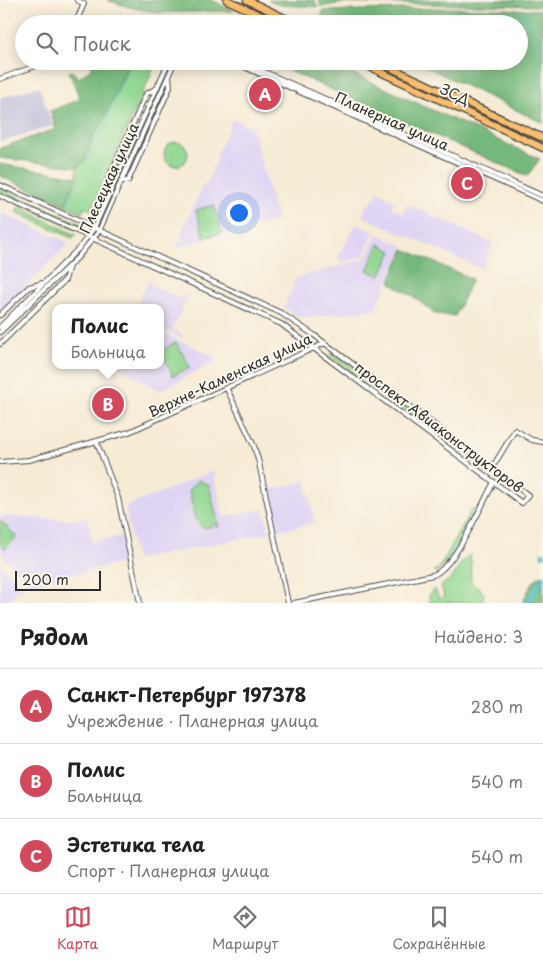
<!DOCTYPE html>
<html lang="ru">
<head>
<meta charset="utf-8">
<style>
	body { margin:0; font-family:"Playpen Sans",sans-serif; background:#f2f2f2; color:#222 }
	.scale { position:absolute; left:15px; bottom:12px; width:86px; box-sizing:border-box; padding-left:5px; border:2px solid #2b2b2b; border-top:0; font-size:14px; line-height:18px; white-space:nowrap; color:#2b2b2b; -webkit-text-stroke:4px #fbf7ec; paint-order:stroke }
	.you { position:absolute; left:238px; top:212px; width:18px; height:18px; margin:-12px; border:4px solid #fff; border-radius:50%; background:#1a73e8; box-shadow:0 0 0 8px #1a73e833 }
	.badge { display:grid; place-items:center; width:32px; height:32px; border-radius:50%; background:#d1495b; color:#fff; font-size:16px; font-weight:700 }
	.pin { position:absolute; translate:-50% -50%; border:2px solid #fff; box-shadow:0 1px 5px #0006 }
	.popup { position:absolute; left:52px; top:304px; width:112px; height:65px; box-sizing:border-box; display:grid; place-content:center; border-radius:10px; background:#fff; filter:drop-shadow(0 1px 4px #0005); font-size:16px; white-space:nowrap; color:#767676 }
	.popup b { font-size:19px; color:#222 }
	.popup::after { content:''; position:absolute; left:50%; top:100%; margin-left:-10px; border:10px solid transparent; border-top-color:#fff }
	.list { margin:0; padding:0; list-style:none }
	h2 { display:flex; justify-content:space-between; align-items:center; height:65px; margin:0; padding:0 20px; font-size:21px }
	h2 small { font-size:16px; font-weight:400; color:#767676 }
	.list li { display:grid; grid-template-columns:32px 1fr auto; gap:15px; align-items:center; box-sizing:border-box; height:75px; padding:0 20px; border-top:1px solid #e0e0e0 }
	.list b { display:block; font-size:19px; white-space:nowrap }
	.list p { margin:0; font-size:16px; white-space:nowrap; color:#767676 }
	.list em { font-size:16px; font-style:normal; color:#767676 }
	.icon { flex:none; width:28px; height:28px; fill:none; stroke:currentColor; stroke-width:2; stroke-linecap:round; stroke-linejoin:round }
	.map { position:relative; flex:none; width:543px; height:603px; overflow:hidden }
	.search { position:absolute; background:#fff; box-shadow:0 2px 12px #0003; left:15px; right:15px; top:15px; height:55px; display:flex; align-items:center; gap:12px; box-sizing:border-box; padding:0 18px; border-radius:28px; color:#767676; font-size:19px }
	.sheet { height:290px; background:#fff }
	nav { display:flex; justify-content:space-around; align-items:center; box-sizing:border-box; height:70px; border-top:1px solid #e0e0e0; background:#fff; font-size:14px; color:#767676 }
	nav a { display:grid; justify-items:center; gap:2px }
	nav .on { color:#d1495b }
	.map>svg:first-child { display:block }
	.built { fill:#e0d4f4 }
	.industrial { fill:#c4c0db }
	.green { fill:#91d791; stroke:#5e815e }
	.forest { fill:#74b87b; stroke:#507253 }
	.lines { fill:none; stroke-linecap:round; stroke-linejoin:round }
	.stream { stroke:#53c1c9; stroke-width:1 }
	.river { stroke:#53c1c9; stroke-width:5 }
	.minor-casing { stroke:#494844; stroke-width:6 }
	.highway-casing { stroke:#494844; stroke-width:9 }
	.minor { stroke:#fff; stroke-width:4 }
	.highway { stroke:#fabe6e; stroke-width:6 }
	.labels { text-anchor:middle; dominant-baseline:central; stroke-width:4; stroke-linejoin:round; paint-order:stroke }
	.street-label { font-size:14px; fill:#2b2b2b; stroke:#fbf7ec }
</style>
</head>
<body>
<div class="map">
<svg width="543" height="603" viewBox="0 0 543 603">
	<rect width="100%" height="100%" fill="#fbf7ec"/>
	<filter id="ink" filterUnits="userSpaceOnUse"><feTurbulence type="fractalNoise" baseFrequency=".02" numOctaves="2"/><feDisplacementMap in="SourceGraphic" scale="10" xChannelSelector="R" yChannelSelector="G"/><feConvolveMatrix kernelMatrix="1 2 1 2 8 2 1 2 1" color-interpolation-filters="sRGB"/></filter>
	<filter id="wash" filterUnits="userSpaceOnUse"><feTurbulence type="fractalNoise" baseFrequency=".0096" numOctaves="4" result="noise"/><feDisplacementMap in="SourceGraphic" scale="20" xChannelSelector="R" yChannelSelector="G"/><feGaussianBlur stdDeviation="1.12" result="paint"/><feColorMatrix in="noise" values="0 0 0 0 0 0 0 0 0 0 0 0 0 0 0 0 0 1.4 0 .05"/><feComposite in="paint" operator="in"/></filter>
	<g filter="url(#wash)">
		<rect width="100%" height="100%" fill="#f6ebd5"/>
		<path class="built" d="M233 119 252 128 277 220 178 247 176 246 178 242 183 243 185 239 180 236 203 186H206L217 160 215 158Z
			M379 191 394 202 392 208 403 213 407 204 493 243 482 269 362 216 366 206 371 203 369 202 376 197Z
			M0 212 69 243 0 311Z
			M356 224 374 232 363 257 340 263 338 257Z
			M377 234 404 246 375 310 301 318 284 308 296 278 365 259Z
			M149 279 151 280V285L182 299 186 294 188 295 173 329 180 333 183 336 182 338 161 329 160 308H136Z
			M161 332 214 356 215 361 160 391 116 365H160Z
			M213 471 223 517 264 509 269 533 136 560 125 507Z
			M306 481 315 523 278 531 270 490Z
			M0 516 72 520 87 517 92 542 122 536 127 562 30 584 0 553Z
			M0 563 23 587 6 603H0Z"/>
		<path class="industrial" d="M39 86 53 126 0 142V98Z"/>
		<path class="green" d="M130 61H157L91 210 85 207 82 213 65 205 77 177V167C89 159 87 146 94 134 107 111 118 86 130 61Z
			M164 154a12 12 0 1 1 24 0a12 12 0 1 1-24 0Z
			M0 188 83 225 79 230 0 195Z
			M214 205 222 232 204 238 196 210Z
			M19 207 76 235 72 238 16 212Z
			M379 244 392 251 380 276 367 270Z
			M176 342 190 367 173 376 161 351Z
			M333 351 418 415 414 419 330 356Z
			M420 416 491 470 488 475 416 421Z
			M198 480 209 485 219 527 216 528 215 523 210 527 203 528 195 520 189 489Z
			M472 508 476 512 449 561 435 572 434 571 439 569Z
			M0 520 17 537 5 549 0 544Z
			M470 555C473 566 468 575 473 585L479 587 484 595 482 602 430 603 429 596 432 590 435 589 439 599 444 596 441 586C445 582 451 580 454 575 460 567 460 561 470 555Z"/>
		<path class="forest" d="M107 0H212L234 11 160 13 132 8Z
			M268 0H314L318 7 280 5Z
			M319 0H543V6L343 3 321 7Z
			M449 8 543 10V123L414 61H519V24H339L337 20 323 18 322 11Z
			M91 61H130L102 123 94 134 84 162 77 167 0 158V148L56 129 50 111 80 99 69 72 72 71 79 78 92 68Z
			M267 61H325L540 159 527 176Z
			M0 164 72 176 77 177 65 205 0 176Z
			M404 249 472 279 455 316 435 314 414 297 392 284 390 280Z
			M543 575V603H525L523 602C528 592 532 578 543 575Z"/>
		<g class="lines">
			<path class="stream" d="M519 10 543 55
				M524 11 543 46
				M87 160 132 61
				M68 204 79 178"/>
			<path class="river" d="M543 554V555
				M527 603 543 578"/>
		</g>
	</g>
	<g filter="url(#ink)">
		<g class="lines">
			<defs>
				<path id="minor" d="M75 24 84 4 77 0
					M231 61 543 201
					M240 61 543 196
					M0 79 49 61
					M121 181H128L133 170 170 87 169 76
					M0 185 281 313 314 335 528 495 522 503 281 324 0 196
					M108 194V180L129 133 146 94 157 88
					M0 315 29 287 43 283
					M0 327 79 248 94 228 169 61
					M0 332 78 257 99 231 175 61
					M0 344 65 280 69 266
					M227 389 254 446 259 463 288 603
					M97 443 118 498 140 603
					M0 462 29 460 129 432 325 343
					M492 468 515 430 532 440 543 442
					M294 603 433 575C455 567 482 504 494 482"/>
				<path id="highway" d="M227 0 279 24
					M247 0 297 24
					M357 61 543 148
					M376 61 543 138"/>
			</defs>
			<use href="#minor" class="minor-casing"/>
			<use href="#highway" class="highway-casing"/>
			<use href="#minor" class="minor"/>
			<use href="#highway" class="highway"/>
		</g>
	</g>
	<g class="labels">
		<g class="street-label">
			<text transform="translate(455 94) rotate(25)">ЗСД</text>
			<text transform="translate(392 121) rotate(24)">Планерная улица</text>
			<text transform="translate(109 178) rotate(-65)">Плесецкая улица</text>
			<text transform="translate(230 375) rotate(-25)">Верхне-Каменская улица</text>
			<text transform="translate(439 427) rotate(37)">проспект Авиаконструкторов</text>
		</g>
	</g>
</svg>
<div class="scale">200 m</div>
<div class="you"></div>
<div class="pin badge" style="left:265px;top:94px">A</div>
<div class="pin badge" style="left:108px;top:404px">B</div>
<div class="popup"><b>Полис</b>Больница</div>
<div class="pin badge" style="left:467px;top:183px">C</div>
<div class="search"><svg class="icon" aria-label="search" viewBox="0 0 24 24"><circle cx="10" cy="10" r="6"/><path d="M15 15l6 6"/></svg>Поиск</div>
</div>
<section class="sheet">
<h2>Рядом<small>Найдено: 3</small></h2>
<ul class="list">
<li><span class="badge">A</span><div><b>Санкт-Петербург 197378</b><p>Учреждение · Планерная улица</p></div><em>280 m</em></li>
<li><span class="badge">B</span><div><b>Полис</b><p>Больница</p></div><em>540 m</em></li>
<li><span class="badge">C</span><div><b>Эстетика тела</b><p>Спорт · Планерная улица</p></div><em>540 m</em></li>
</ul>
</section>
<nav>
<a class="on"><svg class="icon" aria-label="map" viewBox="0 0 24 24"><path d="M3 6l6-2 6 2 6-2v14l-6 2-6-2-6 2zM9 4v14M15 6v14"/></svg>Карта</a>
<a><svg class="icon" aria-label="directions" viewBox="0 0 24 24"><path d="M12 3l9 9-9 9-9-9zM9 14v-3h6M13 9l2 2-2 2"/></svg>Маршрут</a>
<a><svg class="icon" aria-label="saved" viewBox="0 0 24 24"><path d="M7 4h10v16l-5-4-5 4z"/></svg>Сохранённые</a>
</nav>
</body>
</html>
